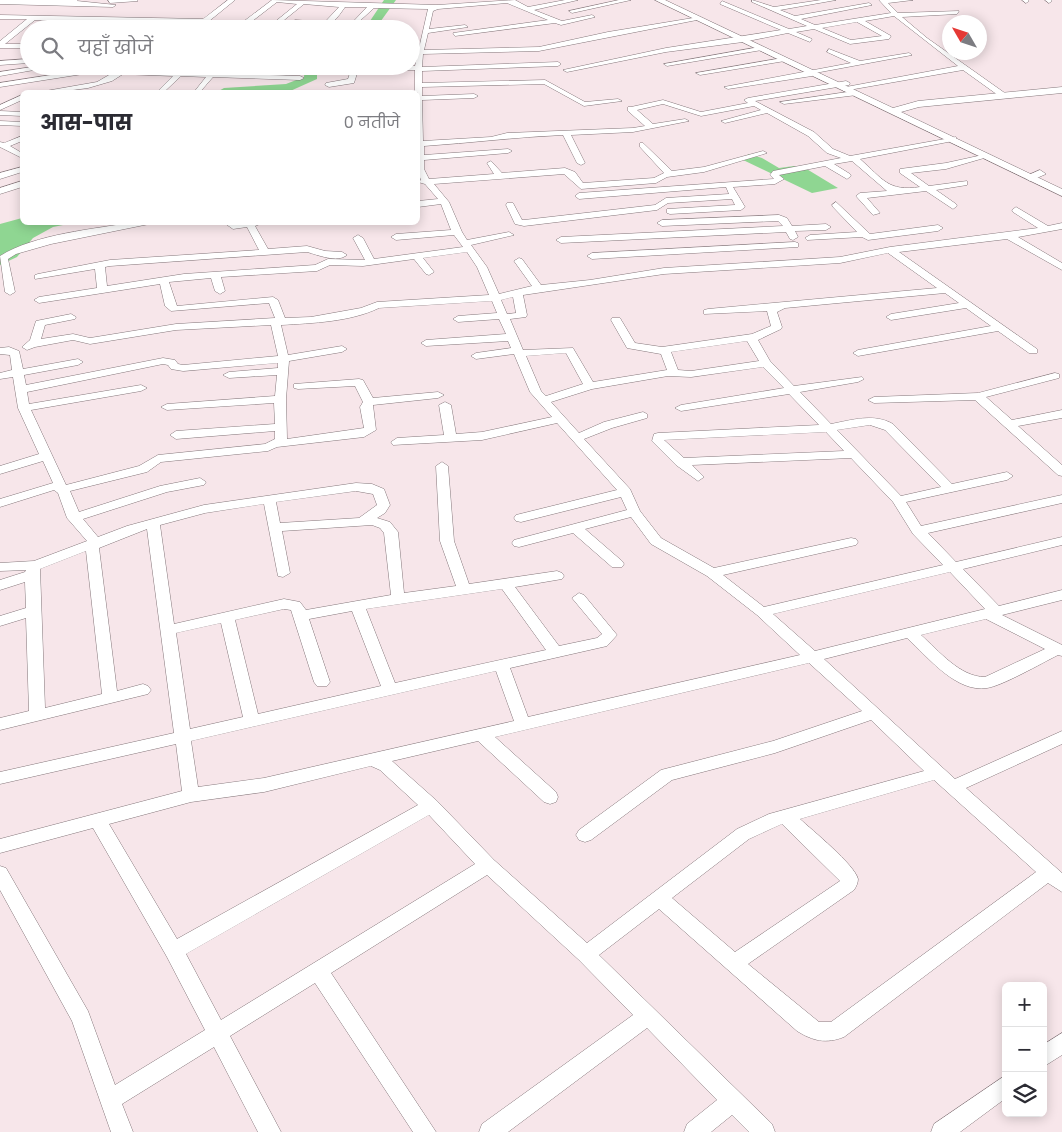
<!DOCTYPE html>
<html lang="hi">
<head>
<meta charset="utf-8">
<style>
	body { margin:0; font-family:Poppins,"Noto Sans Devanagari",sans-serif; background:#f2f2f3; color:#2b2b33 }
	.controls { position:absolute; right:15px; bottom:15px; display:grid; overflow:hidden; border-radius:8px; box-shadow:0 2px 12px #0003 }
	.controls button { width:45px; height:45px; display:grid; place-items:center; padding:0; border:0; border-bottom:1px solid #e1e1e2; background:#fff; color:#2b2b33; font:25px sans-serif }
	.compass { position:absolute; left:942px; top:15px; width:45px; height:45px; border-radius:50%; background:#fff; box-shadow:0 2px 12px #0003; rotate:309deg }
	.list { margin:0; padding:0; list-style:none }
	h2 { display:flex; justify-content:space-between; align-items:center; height:65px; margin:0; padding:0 20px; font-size:21px }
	h2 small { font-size:16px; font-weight:400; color:#7c7c81 }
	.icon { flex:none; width:28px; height:28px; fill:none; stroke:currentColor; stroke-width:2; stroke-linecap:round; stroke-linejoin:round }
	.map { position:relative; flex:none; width:1062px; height:1132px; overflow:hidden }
	.search { position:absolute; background:#fff; box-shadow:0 2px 12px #0003; left:20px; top:20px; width:400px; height:55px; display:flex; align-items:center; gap:12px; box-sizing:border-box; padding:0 18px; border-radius:28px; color:#7c7c81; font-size:19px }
	.panel { position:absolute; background:#fff; box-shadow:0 2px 12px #0003; left:20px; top:90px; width:400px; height:135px; border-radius:8px }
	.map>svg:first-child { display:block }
	.water { fill:#8fd692 }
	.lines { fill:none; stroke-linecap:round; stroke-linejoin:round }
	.river { fill:#8fd692; fill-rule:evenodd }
	.minor-casing { stroke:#85777b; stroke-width:1 }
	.major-casing { stroke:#85777b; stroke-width:1 }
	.highway-casing { stroke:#85777b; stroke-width:1 }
	.minor { fill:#fff; fill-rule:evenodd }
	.major { fill:#fff; fill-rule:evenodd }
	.highway { fill:#fff; fill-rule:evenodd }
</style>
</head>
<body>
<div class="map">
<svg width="1062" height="1132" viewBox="0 0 1062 1132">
	<rect width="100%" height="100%" fill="#f7e6ea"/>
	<path class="water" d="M749 154 762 158 779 168 794 166 805 168 838 188 812 193 741 159Z
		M22 218V222L73 223 53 227 33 238 17 257 0 265V224Z"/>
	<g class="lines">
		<path class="river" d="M384 0H396L378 25 366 29H346L370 21Z
			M305 66H317V79L288 92H217L224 88 286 84 304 77Z"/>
		<defs>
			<path id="minor" d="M0 0H78L77 1 116 5 113 7 0 4Z
				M108 0H137L138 1 110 3Z
				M228 0H235L208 22 239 25 272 0 437 5 515 0 528 7 565 0H578L534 10 562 21 592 15 595 17 561 25 555 23 455 36 453 33 548 20 507 3 438 9 433 11 429 29 465 25 468 27 428 33 424 50 539 47 608 32 699 17 702 19 539 51 423 54 422 67 558 62 561 64 558 66 422 71V83L545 80 585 102 618 99 622 101 584 106 544 84 422 87V96L474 94 478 96 474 98 422 100 423 141 491 137 507 133 633 128 645 126 628 111V107H631L663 100 701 112 748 103 744 100 748 98 846 81 850 83 849 85 755 101 814 132 833 149 850 156 956 137V141H953L860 159C883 179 888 192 920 187L900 173V169L946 163 987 154 991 156 946 169 911 173 929 186 967 181V185L936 190 956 204 957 206 953 209 926 191 867 198 880 213 873 215 856 196 860 193 887 191 852 161 834 164 850 174 851 176 847 179 825 166 779 175 784 179 775 184 733 187 745 207 741 210 670 214 667 213V209L735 205 732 199 668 203 657 210 524 226 515 224 506 205 507 203H513L522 220H524L655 205 666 198 729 194 726 187 579 199 575 196 579 193 774 179 770 175 773 171 841 158 827 153 808 136 767 113 725 123 721 121 761 110 754 106 701 116 663 104 637 110 653 124 685 119 689 121 633 132 571 135 585 163 581 165 577 163 563 135C516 137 470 143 424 146V155L508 149 512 151 508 153 424 160V169L429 179 494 174 487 163 491 161 502 173 565 168 575 172 583 183 654 178 664 173 640 147V143H643L672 171 704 167 763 151 767 153 704 172 667 177 656 183 581 189 564 174 434 184 449 202 462 232 467 240 509 232 514 235 471 245 487 267 499 294 532 286 514 261 519 258 522 259 541 285 590 280 664 268 840 257 890 247 1038 228 1013 212 1012 210 1016 207 1048 226 1062 223V229L1018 237 1062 263V270L1007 239 899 252 1037 349V353H1029L998 331 858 356 853 353 858 350 991 326 966 308 891 320 886 317 891 314 959 303 945 293 785 308 777 312 782 327 781 329 758 340 770 361 794 386 862 377 864 379 858 382 800 392 831 424C852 420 874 413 893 424L952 484 1007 472 1013 476 1007 480 906 502 921 526 1062 495V503L928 533 956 562 1062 537V545L963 569 999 606 1062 590V600L1002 615 1062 645V656L1058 655C1042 663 1002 686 987 688 956 693 928 657 907 638L824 659 955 779 1062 731V744L966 788 1062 873V892L1048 883 844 1037C826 1044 813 1041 797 1031L659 909 599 955 772 1124 775 1132H749L732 1115 711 1132H684L687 1124 717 1100 647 1028 508 1132H479L482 1124 633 1015 579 960 487 875 331 973 436 1132H413L315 983 230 1036 281 1132H258L214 1047 122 1104 133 1132H111L72 1021 0 890V866L6 868 88 1011 115 1085 205 1030 167 957 93 828 0 853V839L182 791 176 744 0 784V772L174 733 147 529 99 548 117 691 143 684 148 686 151 690 148 694 0 730V718L29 711 26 618 0 626V616L26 608 25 582 0 590V580L25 572 26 570 0 571V563L34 561 87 541 67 518 58 493 54 490 0 507V499L53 483 43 461 0 474V466L39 454 18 408 13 377 0 379V373L12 370 10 355 0 354V348L9 347 19 351 23 369 78 359 83 362 78 365 24 375 26 385 163 358 175 360 178 364 183 365 278 356 271 325 176 330 90 344 73 340 35 347 27 350 22 347 30 340 36 321 71 314 76 317 75 319 45 325 41 339 73 334 90 338 176 324 275 318 269 303 171 311 165 306 160 284 39 303 34 300 39 297 97 288 95 269 35 279V275L38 274 110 260 259 250 247 227 233 229 223 222H265L255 226 268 249 307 246 325 251 342 252 347 255C337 263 318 255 307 252L110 266 105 267 107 286 184 274 315 265 328 259 365 260 353 238 358 235 363 238 374 259 463 247 454 235 396 240 391 237 396 234 451 230 441 204 418 207V201L438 199 425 184 418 182 421 180 418 172V92H415V70H358L354 83 329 87 325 85 326 83 348 79 351 70H298L294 68 415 66 428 9 374 8 352 28 350 25 367 7H345C338 17 330 29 317 29L320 26 292 22 295 20 325 22 339 7 304 4 273 29H266L297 4 277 2 246 26 259 29 203 25 195 28 197 23 35 20 5 44H29V48H0V41L27 19H0V15L203 19ZM467 252 477 267 489 295 377 302 361 308 311 317 285 318 278 300 273 297 177 306 169 282 211 278 215 291 220 294 225 291 221 277 317 271 330 265 363 266 414 259 426 274 429 275 434 272 423 258ZM888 253 937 288 708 309 704 310V314L767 311 771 326 752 334 662 347 635 343 620 318H612L611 320 627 348 661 354 667 370 593 382 573 348 523 350 510 319 526 317 527 315 523 295 664 274 840 263ZM513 297 516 313 507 314 501 300ZM492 301 497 313 458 316 453 319 458 322 499 319 506 334 426 340 421 343 426 346 508 341 511 348 476 353 471 356 476 359 514 354 530 392 552 417 482 432 456 434 451 405 445 402 439 405 444 435 397 438 391 442 393 445 482 440 557 423 617 490 516 515 514 518 516 521 521 522 621 497 627 510 514 540 512 543 514 546 519 547 573 533 612 567H622L624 564 622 561 585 529 631 517 651 544 707 576 757 615 800 655 528 717 510 668 607 646 617 635 584 595 579 593 572 598 602 634 597 638 559 646 515 587 562 579 564 576 562 573 557 571 469 584 454 541 448 466 442 462 436 466 440 541 456 586 404 593 398 532 390 522 377 518 385 513 390 505 384 489 372 484 356 483 204 505 127 526 98 537 83 519 167 492 204 485 206 482 200 478 160 486 79 512 70 491 147 472 161 462 268 451 277 447 364 437 376 430 373 405 438 398 444 395 438 392 373 398 363 380 359 379 294 384V388L298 389 355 386 363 402 360 407 364 428 287 439 286 399 289 361 342 352 347 349 342 346 288 355 281 325C313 323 350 322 379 308ZM747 341 759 361 691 371 678 370 671 352ZM566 353 583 384 546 396 541 391 526 356ZM278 363V368L229 372 223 375 229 378 277 375 275 396 167 404 161 407 167 410 274 403 275 424 176 431 170 435 176 439 275 431V439L265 444 158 455 139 466 66 485 31 410 141 391 147 388 141 385 29 404 27 392 163 364 168 365 171 369 183 371ZM763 367 784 388 681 405 675 408 681 411 789 394 819 425 658 433 654 434 652 441 676 465 698 481 704 477 692 465 851 458 893 502 913 534 943 565 764 607 723 575 856 545 858 542 856 539 851 538 714 568 661 538 640 511 630 489 584 439 612 428 647 418V414L643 412 604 422 579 433 551 402 592 389 668 376 691 377ZM870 425 885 430 941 487 901 496 837 430ZM826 432 844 451 684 458 664 440ZM356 491 373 494 377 505 359 518 280 523 276 502ZM264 504 278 576 283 577 290 573 282 531 372 525 380 528 384 533 391 595 306 610 300 602 284 599 174 624 160 525 205 513ZM86 551 102 694 45 708 40 569ZM950 572 985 609 815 651 773 614ZM502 589 546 650 395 683 366 609ZM284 609 291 610 314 682 317 686H327L330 682 309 619 352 611 381 686 258 714 235 620ZM986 619 1045 649 985 677C960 677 939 651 921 635ZM221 623 243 717 190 729 176 633ZM809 663 862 711 773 741 661 770 579 830 576 835 579 840 585 842 591 840 672 780 775 753 871 720 924 771 769 814 737 829 587 943 494 860 437 801 392 761 478 741 544 802 550 804 556 802 558 797 556 792 495 737ZM496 671 514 721 264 778 198 787 191 741ZM371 766 380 770 418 805 177 939 109 824 191 802 264 792ZM934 780 1036 872 831 1022H819L748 964 854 890C856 887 858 883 858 879 855 865 812 830 800 819ZM429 815 475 864 221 1020 186 954ZM782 824 840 881 735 952 672 898 749 839Z
				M619 0H631L572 13 569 11Z
				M752 0 774 7 821 0H836L780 10 795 16 869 3 872 5 801 19 815 25 891 13 879 0H913L888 3 898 13 959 11 957 14 902 17 927 38 1009 96 1002 98 963 70 843 91V87H846L958 66 894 16 865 21 891 36 889 39 850 44 814 29 796 32 812 39 810 42 788 33 743 42 666 52 567 72 563 70 666 48 781 30 720 4 722 1 789 29 807 26 752 2ZM857 22 882 36 851 40 822 28Z
				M1022 0H1028L1029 1 1026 3Z
				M1045 0H1051L1052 1 1049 3Z
				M760 47 762 50 667 66 664 64Z
				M829 49 860 61 909 53 912 55 815 73 812 76 728 89 724 87 851 63 827 52Z
				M783 58 785 61 700 75 696 73Z
				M29 59V63L0 65V61Z
				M38 66 51 67 0 76V72Z
				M108 66H130L128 70 300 76 304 78 300 80 213 77 200 92H194L206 77 181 76 164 92H157L173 76 123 74 112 81 88 88 58 92H40L97 82 121 68 0 87V83Z
				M854 91H857V95L784 104 780 102Z
				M22 95V100L0 110V105Z
				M0 111 22 112V116L0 115Z
				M0 121 22 122V126L0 125Z
				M22 136V141L10 146 22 153V158L0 147V142L4 143Z
				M22 167V172L0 179V173Z
				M22 181V187L0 194V188Z
				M836 202 870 234 938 225 943 228 938 231 868 240 862 237 807 240 805 238 810 235 857 232 833 207 832 205Z
				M779 215 787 218 792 226 826 224 831 227 826 230 795 231 798 237 793 240 790 239 786 232 561 243 556 240 561 237 783 226 778 221 662 226 657 223 662 220Z
				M136 222H159L51 244 16 254 8 259 15 292 10 295 5 292 0 256C35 234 94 229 136 222Z
				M795 242 798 243V247L592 259 587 256 592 253Z
				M1055 373 1059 374V378L986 397 1012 420 1062 410V418L1018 426 1062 465V476L1058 475 975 400 874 403 868 400 874 397 978 393Z
				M1062 1033V1055L1043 1067V1045Z
				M1006 1075V1098L960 1132H931L934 1124Z"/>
			<path id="major" d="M655 0H665L893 108 918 101 1062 87V93L919 107 901 112 1062 189V196Z"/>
			<path id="highway" d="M1040 170 1046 174 1030 181 1024 177Z"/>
		</defs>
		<use href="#minor" class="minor-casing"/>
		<use href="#major" class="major-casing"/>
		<use href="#highway" class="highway-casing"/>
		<use href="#minor" class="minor"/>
		<use href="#major" class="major"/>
		<use href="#highway" class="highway"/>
	</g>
</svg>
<div class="controls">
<button>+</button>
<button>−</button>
<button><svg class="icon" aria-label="layers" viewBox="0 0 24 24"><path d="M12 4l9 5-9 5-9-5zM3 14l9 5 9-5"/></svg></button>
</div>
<svg class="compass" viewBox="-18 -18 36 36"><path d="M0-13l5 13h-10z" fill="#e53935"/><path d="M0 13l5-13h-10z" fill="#7c7c81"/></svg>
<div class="search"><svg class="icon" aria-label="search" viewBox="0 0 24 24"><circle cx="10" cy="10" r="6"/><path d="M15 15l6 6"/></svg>यहाँ खोजें</div>
<section class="panel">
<h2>आस-पास<small>0 नतीजे</small></h2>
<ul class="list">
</ul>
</section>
</div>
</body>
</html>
